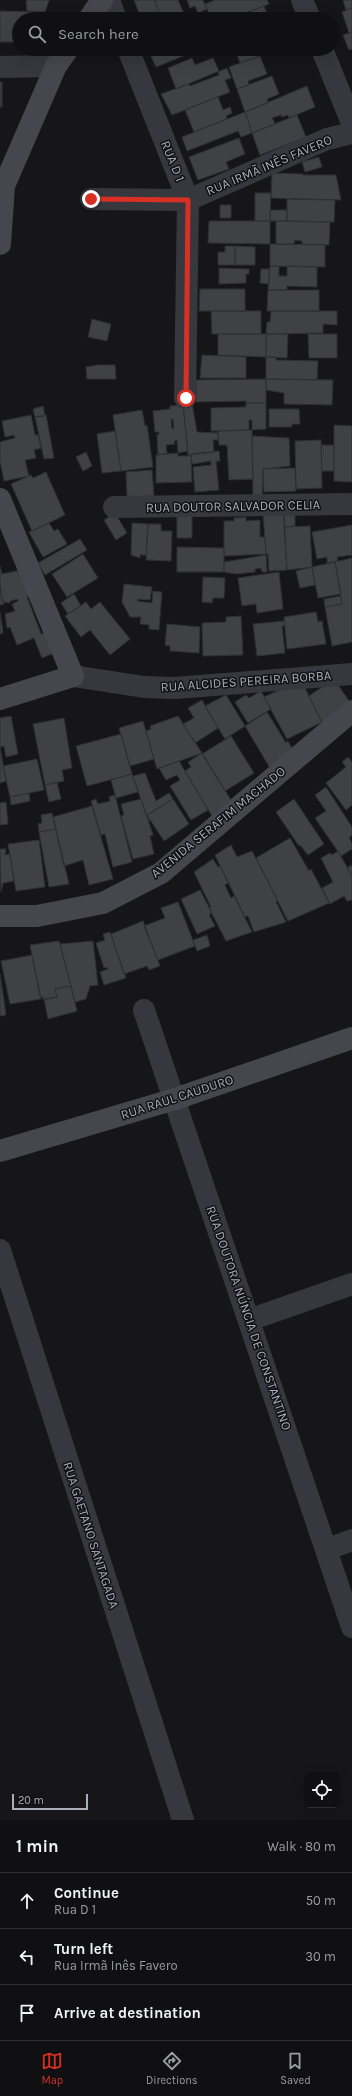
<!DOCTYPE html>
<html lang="en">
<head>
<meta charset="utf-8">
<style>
	body { margin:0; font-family:Karla,sans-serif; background:#1e1e20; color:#f1f3f6 }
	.controls { position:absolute; right:12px; bottom:12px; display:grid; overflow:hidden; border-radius:6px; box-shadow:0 4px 16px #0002 }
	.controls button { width:36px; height:36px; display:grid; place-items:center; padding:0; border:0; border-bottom:1px solid #303032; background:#101012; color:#f1f3f6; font:20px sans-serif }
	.scale { position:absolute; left:12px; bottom:10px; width:76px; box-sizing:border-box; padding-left:4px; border:2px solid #a8adb8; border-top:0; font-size:11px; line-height:14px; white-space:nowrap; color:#a8adb8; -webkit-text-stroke:3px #111113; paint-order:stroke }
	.stop { position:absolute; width:12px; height:12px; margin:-9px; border:3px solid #d93025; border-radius:50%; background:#fff }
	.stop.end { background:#d93025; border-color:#fff; box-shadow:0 1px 4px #0008 }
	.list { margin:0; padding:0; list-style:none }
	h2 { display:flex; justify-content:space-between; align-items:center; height:52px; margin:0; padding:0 16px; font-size:17px }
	h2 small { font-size:13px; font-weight:400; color:#9c9d9f }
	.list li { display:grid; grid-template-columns:26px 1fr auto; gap:12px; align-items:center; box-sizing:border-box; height:56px; padding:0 16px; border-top:1px solid #303032 }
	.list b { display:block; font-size:15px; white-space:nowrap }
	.list p { margin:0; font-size:13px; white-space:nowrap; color:#9c9d9f }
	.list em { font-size:13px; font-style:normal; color:#9c9d9f }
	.icon { flex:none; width:22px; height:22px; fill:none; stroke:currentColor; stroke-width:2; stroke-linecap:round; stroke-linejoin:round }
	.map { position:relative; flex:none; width:352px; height:1820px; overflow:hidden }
	.search { position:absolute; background:#101012; box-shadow:0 4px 16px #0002; left:12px; right:12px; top:12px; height:44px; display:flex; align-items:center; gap:10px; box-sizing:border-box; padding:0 14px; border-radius:22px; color:#9c9d9f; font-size:15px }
	.sheet { height:220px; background:#101012 }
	nav { display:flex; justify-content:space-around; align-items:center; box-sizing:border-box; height:56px; border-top:1px solid #303032; background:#101012; font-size:11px; color:#9c9d9f }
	nav a { display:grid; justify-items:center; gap:2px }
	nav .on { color:#d93025 }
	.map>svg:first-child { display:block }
	.building { fill:#404145; stroke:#303034; fill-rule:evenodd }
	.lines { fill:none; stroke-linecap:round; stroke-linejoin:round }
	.street { stroke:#37383d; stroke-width:22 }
	.secondary { stroke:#45474d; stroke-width:22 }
	.route { stroke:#d93025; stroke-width:5 }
	.labels { text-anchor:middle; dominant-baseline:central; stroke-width:3; stroke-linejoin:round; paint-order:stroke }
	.street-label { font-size:13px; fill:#a8adb8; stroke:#111113 }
</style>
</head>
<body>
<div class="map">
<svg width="352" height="1820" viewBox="0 0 352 1820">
	<rect width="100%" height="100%" fill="#161618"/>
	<path class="building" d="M26 0H49L45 12 27 11Z
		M134 0H154L162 19H140L141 18Z
		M154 0H178L186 19H162Z
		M187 0H203L207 9 198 13 195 6 190 8Z
		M215 0H267L269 4 230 19H211L205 4Z
		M343 0H352V8L346 10Z
		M264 6 269 19H247L245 13Z
		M352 8V32L349 33 342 12Z
		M0 11 44 12V19H19V42H0Z
		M352 32V49L349 50 343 35Z
		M157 49H184L186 55 156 67 149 52Z
		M235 49H280L240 63Z
		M260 56 267 74 248 81 249 85 237 89 229 67Z
		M192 58 195 65 213 58 219 71 176 89 168 68Z
		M227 68 231 78 225 80 230 92 172 115 161 94 189 84 190 86 219 75 218 72Z
		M272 76 279 94 267 99 268 103 245 112 237 89Z
		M0 82H2V107H0Z
		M307 86 315 107 289 118 288 115 282 117 281 115 272 118 275 124 252 133 245 112Z
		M218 97 223 110 230 107 232 113 226 116 227 119 194 132 185 110Z
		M245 112 252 133 241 137 238 131 187 151 182 137Z
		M297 115 306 137 260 155 252 133Z
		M239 138 245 154 226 162 229 169 198 180 189 157Z
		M319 157 322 167 305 172 302 162Z
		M272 173 303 174V175H336L341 200 271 198Z
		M255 193H271L270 221H255Z
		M287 199 335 200 334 222 287 221Z
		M220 205H231V218H220Z
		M270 210H287V221H270Z
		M209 221H270V244L208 243Z
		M276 221 330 222 329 245 302 244V241L295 240 294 244H276Z
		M270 244 325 245V267L270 266Z
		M225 246H235V265H218V252H225Z
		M235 246 255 247V265H235Z
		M270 266H279V276H287V266L317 267V287L287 286V290H268Z
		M219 268 249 269V274H246V283L219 284Z
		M261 269H269V284L260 283Z
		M200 289H245V311H199Z
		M268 290H319V311H267Z
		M211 311H261V334H212Z
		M271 311H337V325L323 324V333L266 334 267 322H270Z
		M92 319 111 324 107 341 88 337Z
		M218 334H266V357L218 355Z
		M266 334H288L287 358 266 357Z
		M308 334H337V358H309Z
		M202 355 246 357V378H200Z
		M266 357H276V360L318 361 317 380 266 379Z
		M98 365H115L116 379H87L86 367Z
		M266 379V403H246V401L196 402V380Z
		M266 379 333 380 332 405 284 404V393L266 390Z
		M192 403 197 432 218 433V440H213L214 452 188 455 183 405Z
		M246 403H266V429L252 430V420H249V430L211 431V408L246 407Z
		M183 405 188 451 178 453 177 440 174 441 175 444 166 445 167 453 158 455 157 435 159 434V432H155L153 411 170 409V406ZM171 419H173L174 428 172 429Z
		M43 406 45 416 35 417 33 409Z
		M269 409H299L300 424H292V427H269Z
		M142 410 145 426 147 425 153 467 121 471 113 415Z
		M31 415 35 435H38L41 448 34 450 36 458 25 460 29 476 4 481 0 461V442L15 438 14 435 5 437 2 421Z
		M46 415 54 458 44 459 35 417Z
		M334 425 352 426V482L334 481Z
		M252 430 253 479 229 480 227 445H219L218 431Z
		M115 431 121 471 102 473 97 434Z
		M252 436 289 438 290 466 263 469 262 496H253Z
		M321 440 322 488 296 489 295 441Z
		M321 445H334V471H322Z
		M219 451 220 461H216L219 490 195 492 193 467 211 465V461L192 464 191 454Z
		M86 452 92 466 83 471 76 457Z
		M178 453V456H188L191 454 192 482 156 483V455Z
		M295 468 296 491 264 492 263 469Z
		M152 470 154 496 127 497 126 472Z
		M46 472 65 515 32 531 11 484 29 476 31 475 33 478Z
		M115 513 127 533 116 540 104 520Z
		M177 513 192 514V538H177Z
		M263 514H284L287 570 269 571 268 554H266Z
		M284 514H295V526L284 527Z
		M246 517V521L260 520V537H265L266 554 224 556V521H234V518Z
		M49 523 54 531 58 529 67 544 43 557 29 532Z
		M132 523 148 524 146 555H140V558L131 555Z
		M148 524H161V531H172L171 561 146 560Z
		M352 525V555L337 557 338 561 327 563V557L317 559 312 532Z
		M310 526 312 567 287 570 284 527Z
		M80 539 87 550 45 575 38 563Z
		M177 547 224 548V572H177Z
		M83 554 98 578 67 597 52 574Z
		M266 555 267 572H262L261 568 255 569V572L236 574 224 572V562Z
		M352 558V642L332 646 325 607 342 604 335 562Z
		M335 562 341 594 318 598 312 567Z
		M0 566 2 574 21 570 30 596 27 597 41 634 46 632 54 653 42 658 34 638 17 645 10 627 7 628 5 614 15 611 12 604 18 601V599L10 601V603L3 602 0 584Z
		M312 567 315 585 300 588 296 571Z
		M279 572 283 609 257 613 256 604 242 606 238 578Z
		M203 577 225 578 224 598H213L212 603 202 602Z
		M124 584 152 587 150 600 138 599 137 601 152 603 153 591 162 592 159 630 149 629V625L140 624 141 617H130L122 602Z
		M0 589 4 604 0 605Z
		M74 594 81 606 68 614 61 603Z
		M341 596 342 604 325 607 324 599Z
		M86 602 91 609 100 602 130 639 110 655 90 630 81 637 65 616Z
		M0 612 3 633 0 634Z
		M316 612 318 622 322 621 326 644 287 649 284 617Z
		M241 616 243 655 203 656 202 623 226 622V617Z
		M284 621 285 626H282L285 653 257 656 253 624Z
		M167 624 200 627 199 653 170 651V646L165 645Z
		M334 679 351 704 324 726 309 696Z
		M303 684 322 722 287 739 264 697 286 687Z
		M261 691 271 709 248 723 235 702 246 695 249 698Z
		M226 695 245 726 225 739 205 706Z
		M202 700 218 728 195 743 183 724 194 718 188 708Z
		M267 712 286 743 288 741 293 750 270 768 245 726Z
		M11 716 18 754 6 757 4 746 0 747V718Z
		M178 716 202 753 157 769 146 731 151 729 150 726Z
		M64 718 72 768 62 770 64 781 45 785 33 724Z
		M143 721 154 759 130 766 119 728Z
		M121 734 132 774 87 786 76 746Z
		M231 736 254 773 225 791 202 754Z
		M0 747 6 781 0 783Z
		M202 753 231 800 212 816 185 771 191 767 188 762Z
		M348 757 352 762V805L346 810 326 783 346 767 342 762Z
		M37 759 44 790 10 797 3 766Z
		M179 761 208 810 191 820 170 786 180 780 177 775 166 780 159 768Z
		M145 773 156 801 169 793 173 799 147 815 150 820 148 821 133 776Z
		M132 774 138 792 116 798 111 780Z
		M57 782 61 799 49 802 45 785Z
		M326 787 352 827V835L349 838 352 843V849L341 856 315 818 326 811 315 795Z
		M29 793 30 801 11 805 10 797Z
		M115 795 132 862 113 867 105 834 101 835 91 801 96 799 98 804 110 801 109 797Z
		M141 799 153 835 150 836 154 854 133 859 121 816 124 815 121 804Z
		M173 799 189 824 164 841 147 815Z
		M294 799 324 844 308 855 300 845 299 846 276 812Z
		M6 802 8 824 0 825V803Z
		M92 806 113 879 89 885 83 860 64 866 53 817Z
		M52 813 56 829 39 832 38 824 42 823 41 815Z
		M56 829 69 884 49 887 39 832Z
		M290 838 309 871 311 869 329 903 288 921 256 858Z
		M39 840 45 887 16 891 8 844Z
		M231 845 237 857 252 851 278 901 276 902 286 922 254 932 248 916 245 917 215 855Z
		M0 849H6L5 855 10 854 14 881 3 883 1 892Z
		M338 851 352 876V900L347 901 344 896 330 904 322 888 333 882 321 858 330 853 332 855Z
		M213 859 218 867 220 866 228 883 225 885 231 898 234 896 252 932 226 941 209 908 211 907 194 872Z
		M352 865V876L347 868Z
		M200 890 212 913 209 915 215 926 197 934 181 899Z
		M178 902 195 946 158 960 144 926 165 918 161 908Z
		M143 921 160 966 149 970 147 966 124 974 111 934Z
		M110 932 126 978 104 985 100 972 108 969 107 967 104 968 96 943 105 940 103 934Z
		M207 935 210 946 197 951 193 940Z
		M59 941 71 986 55 989 57 997 43 1000V997H40L30 945Z
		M93 941 98 985 90 986 86 999 75 1002 60 944Z
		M32 955 41 999 10 1004 1 961Z
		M0 974 6 1015 0 1016Z
		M71 986 77 1011 48 1019 44 999 57 997 55 989Z"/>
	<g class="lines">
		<path class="street" d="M109 0 116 19
			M302 0 310 19
			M128 49 188 200 185 398
			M322 49 352 123
			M0 67 56 66
			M91 199 188 200 327 139 352 133
			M114 507 352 504
			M73 676 144 687 175 688 352 674
			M144 1010 352 1627
			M0 1250 183 1820
			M249 1320 352 1284
			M327 1549 352 1540"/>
		<path class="secondary" d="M89 19 102 0
			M0 244 4 186 56 66 68 49
			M0 499 73 676 0 699
			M0 916H37L103 903 161 873 352 711
			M0 1151 175 1099 352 1038"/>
	</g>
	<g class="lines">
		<path class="route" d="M91 199 188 200 186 398"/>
	</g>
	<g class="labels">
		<g class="street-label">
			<text transform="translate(173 161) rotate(68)">RUA D 1</text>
			<text transform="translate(269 165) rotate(-23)">RUA IRMÃ INÊS FAVERO</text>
			<text transform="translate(233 506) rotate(-1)">RUA DOUTOR SALVADOR CELIA</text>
			<text transform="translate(246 681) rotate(-4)">RUA ALCIDES PEREIRA BORBA</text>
			<text transform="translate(218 822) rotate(-39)">AVENIDA SERAFIM MACHADO</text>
			<text transform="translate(177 1097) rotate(-18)">RUA RAUL CAUDURO</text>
			<text transform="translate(249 1318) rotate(71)">RUA DOUTORA NÚNCIA DE CONSTANTINO</text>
			<text transform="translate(91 1535) rotate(72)">RUA GAETANO SANTAGADA</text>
		</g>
	</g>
</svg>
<div class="controls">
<button><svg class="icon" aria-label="locate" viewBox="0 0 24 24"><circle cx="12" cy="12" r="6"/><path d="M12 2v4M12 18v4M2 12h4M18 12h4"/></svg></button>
</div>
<div class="scale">20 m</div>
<div class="stop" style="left:186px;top:398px"></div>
<div class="stop end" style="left:91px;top:199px"></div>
<div class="search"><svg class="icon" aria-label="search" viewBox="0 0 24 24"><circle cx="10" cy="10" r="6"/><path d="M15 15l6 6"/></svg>Search here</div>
</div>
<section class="sheet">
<h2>1 min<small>Walk · 80 m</small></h2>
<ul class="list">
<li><svg class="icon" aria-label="ahead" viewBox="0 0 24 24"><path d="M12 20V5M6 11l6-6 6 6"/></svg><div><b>Continue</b><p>Rua D 1</p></div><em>50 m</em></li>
<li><svg class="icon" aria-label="left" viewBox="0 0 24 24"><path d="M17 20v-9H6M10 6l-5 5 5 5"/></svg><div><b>Turn left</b><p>Rua Irmã Inês Favero</p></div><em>30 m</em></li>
<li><svg class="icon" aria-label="arrive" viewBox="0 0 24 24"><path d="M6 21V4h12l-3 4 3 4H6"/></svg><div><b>Arrive at destination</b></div></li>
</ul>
</section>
<nav>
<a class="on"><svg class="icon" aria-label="map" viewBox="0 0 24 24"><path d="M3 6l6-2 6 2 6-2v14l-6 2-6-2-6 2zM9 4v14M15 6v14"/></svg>Map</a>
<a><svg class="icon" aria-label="directions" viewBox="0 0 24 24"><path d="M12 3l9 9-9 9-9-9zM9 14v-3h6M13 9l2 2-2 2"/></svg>Directions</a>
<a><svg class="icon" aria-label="saved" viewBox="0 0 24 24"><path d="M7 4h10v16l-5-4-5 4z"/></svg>Saved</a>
</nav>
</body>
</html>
